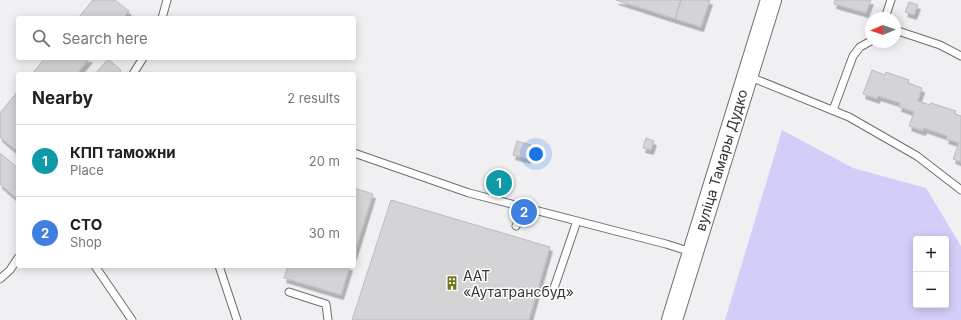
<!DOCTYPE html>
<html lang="en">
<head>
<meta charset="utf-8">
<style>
	body { margin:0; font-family:Inter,sans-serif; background:#f2f2f2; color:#202124 }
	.controls { position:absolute; right:12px; bottom:12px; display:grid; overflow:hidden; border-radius:4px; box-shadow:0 2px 10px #0003 }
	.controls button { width:36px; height:36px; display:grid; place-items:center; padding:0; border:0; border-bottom:1px solid #e0e0e0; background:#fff; color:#202124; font:20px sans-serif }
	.compass { position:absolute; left:865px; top:12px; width:36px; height:36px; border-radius:50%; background:#fff; box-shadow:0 2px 10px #0003; rotate:268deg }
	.you { position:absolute; left:536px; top:154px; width:14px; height:14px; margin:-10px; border:3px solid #fff; border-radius:50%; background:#1a73e8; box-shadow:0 0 0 6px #1a73e833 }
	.badge { display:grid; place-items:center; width:26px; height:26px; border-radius:50%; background:#d93025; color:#fff; font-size:13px; font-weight:700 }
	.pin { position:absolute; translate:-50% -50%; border:2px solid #fff; box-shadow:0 1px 4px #0006 }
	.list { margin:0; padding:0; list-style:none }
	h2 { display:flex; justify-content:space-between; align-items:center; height:52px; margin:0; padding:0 16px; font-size:17px }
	h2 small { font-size:13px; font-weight:400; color:#757577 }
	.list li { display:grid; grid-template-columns:26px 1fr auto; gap:12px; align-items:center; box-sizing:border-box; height:72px; padding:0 16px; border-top:1px solid #e0e0e0 }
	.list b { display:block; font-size:15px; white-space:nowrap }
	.list p { margin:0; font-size:13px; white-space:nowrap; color:#757577 }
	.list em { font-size:13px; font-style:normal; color:#757577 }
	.icon { flex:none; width:22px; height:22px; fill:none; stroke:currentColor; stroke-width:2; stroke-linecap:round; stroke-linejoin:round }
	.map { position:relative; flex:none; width:961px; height:320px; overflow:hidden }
	.search { position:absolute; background:#fff; box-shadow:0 2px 10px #0003; left:16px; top:16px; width:340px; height:44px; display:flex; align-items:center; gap:10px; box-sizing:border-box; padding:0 14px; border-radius:4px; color:#757577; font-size:15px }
	.panel { position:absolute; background:#fff; box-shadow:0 2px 10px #0003; left:16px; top:72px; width:340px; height:196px; border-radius:4px }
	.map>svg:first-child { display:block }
	.green { fill:#d3cef7; fill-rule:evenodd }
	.building { fill:#d4d4d7; stroke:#bcbbbf; filter:url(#shadow) }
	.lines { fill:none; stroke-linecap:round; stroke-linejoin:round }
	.lane-casing { stroke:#6e6e71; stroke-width:9 }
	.secondary-casing { stroke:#6e6e71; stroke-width:22 }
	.lane { stroke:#fff; stroke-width:7 }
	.secondary { stroke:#fff; stroke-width:20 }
	.labels { text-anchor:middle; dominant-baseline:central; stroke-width:3; stroke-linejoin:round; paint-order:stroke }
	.street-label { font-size:14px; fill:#343435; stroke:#fff }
	.poi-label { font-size:14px; fill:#343435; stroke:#fff; text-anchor:start }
</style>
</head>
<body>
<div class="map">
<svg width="961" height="320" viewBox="0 0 961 320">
	<defs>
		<filter id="shadow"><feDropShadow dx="2.5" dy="4.5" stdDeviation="0" flood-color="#0004"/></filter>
	</defs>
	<rect width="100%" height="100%" fill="#f0f0f3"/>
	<path class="green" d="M782 130 853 168 926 188 961 246V320H725ZM916 239H946V305H916Z"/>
	<path class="building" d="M93 0H115L129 11 123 18H78Z
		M616 0H681L675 19Z
		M681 0H710L701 27 675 19Z
		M835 0H871L866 13 834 4Z
		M909 2 918 5 914 15 905 12Z
		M45 58H90L77 74H32Z
		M108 59 121 70 118 74H95Z
		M872 70 885 75 886 72 909 80 908 83 922 88 918 101 930 105 931 103 956 111 955 114 961 116V162L953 159 959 143 946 139 947 136 935 132 924 128 923 131 909 126 914 112 899 107 900 103 878 96 877 99 863 94Z
		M18 91V146L15 150 0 137V113Z
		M646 138 654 141 651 150 643 148Z
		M517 141 531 145 528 159 513 155Z
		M0 153 18 168V195L16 198 0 184Z
		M494 177 506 181 504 188 492 184Z
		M354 188 373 194 354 255Z
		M391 200 550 247 529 320H352Z
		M288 266H350L341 295 284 278Z"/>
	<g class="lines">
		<defs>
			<path id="lane" d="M162 18 167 0
				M885 18 891 0
				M895 30 940 45 961 56
				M133 74 143 58
				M748 76 849 117 917 156 961 190
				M833 110 853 56 860 47 871 41
				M354 153 469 193 666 244 691 252
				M516 226 526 207
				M95 266 132 320
				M219 266 237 320
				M0 279 10 270 18 258
				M554 288 577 221
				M289 292 326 304 328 320"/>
			<path id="secondary" d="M672 320 771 0"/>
		</defs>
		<use href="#lane" class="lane-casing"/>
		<use href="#secondary" class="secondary-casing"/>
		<use href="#lane" class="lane"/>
		<use href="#secondary" class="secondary"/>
	</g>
	<defs>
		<symbol id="building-bare" viewBox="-9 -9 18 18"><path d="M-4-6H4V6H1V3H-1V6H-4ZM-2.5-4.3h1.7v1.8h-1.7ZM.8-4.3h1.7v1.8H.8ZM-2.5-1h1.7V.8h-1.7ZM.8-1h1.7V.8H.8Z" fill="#73761d" stroke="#fff" stroke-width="2.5" paint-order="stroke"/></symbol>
	</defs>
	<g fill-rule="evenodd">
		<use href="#building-bare" x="442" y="273" width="20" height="20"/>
	</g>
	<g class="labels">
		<g class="street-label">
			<text transform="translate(721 160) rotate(-73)">вуліца Тамары Дудко</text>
		</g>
		<g class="poi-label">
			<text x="463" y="275">ААТ<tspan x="463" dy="16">«Аутатрансбуд»</tspan></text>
		</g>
	</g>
</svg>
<div class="controls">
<button>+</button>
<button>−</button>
</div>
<svg class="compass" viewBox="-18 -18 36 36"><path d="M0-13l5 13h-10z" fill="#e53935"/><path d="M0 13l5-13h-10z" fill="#757577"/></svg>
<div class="you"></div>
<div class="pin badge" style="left:499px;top:183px;background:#0f9aa8">1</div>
<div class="pin badge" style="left:524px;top:212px;background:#3f7fe0">2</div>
<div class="search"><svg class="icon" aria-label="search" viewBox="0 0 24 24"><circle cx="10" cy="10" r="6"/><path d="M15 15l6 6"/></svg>Search here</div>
<section class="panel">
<h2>Nearby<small>2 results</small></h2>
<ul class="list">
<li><span class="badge" style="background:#0f9aa8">1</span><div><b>КПП таможни</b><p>Place</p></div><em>20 m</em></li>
<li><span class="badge" style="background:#3f7fe0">2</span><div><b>СТО</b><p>Shop</p></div><em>30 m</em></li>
</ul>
</section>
</div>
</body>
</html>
